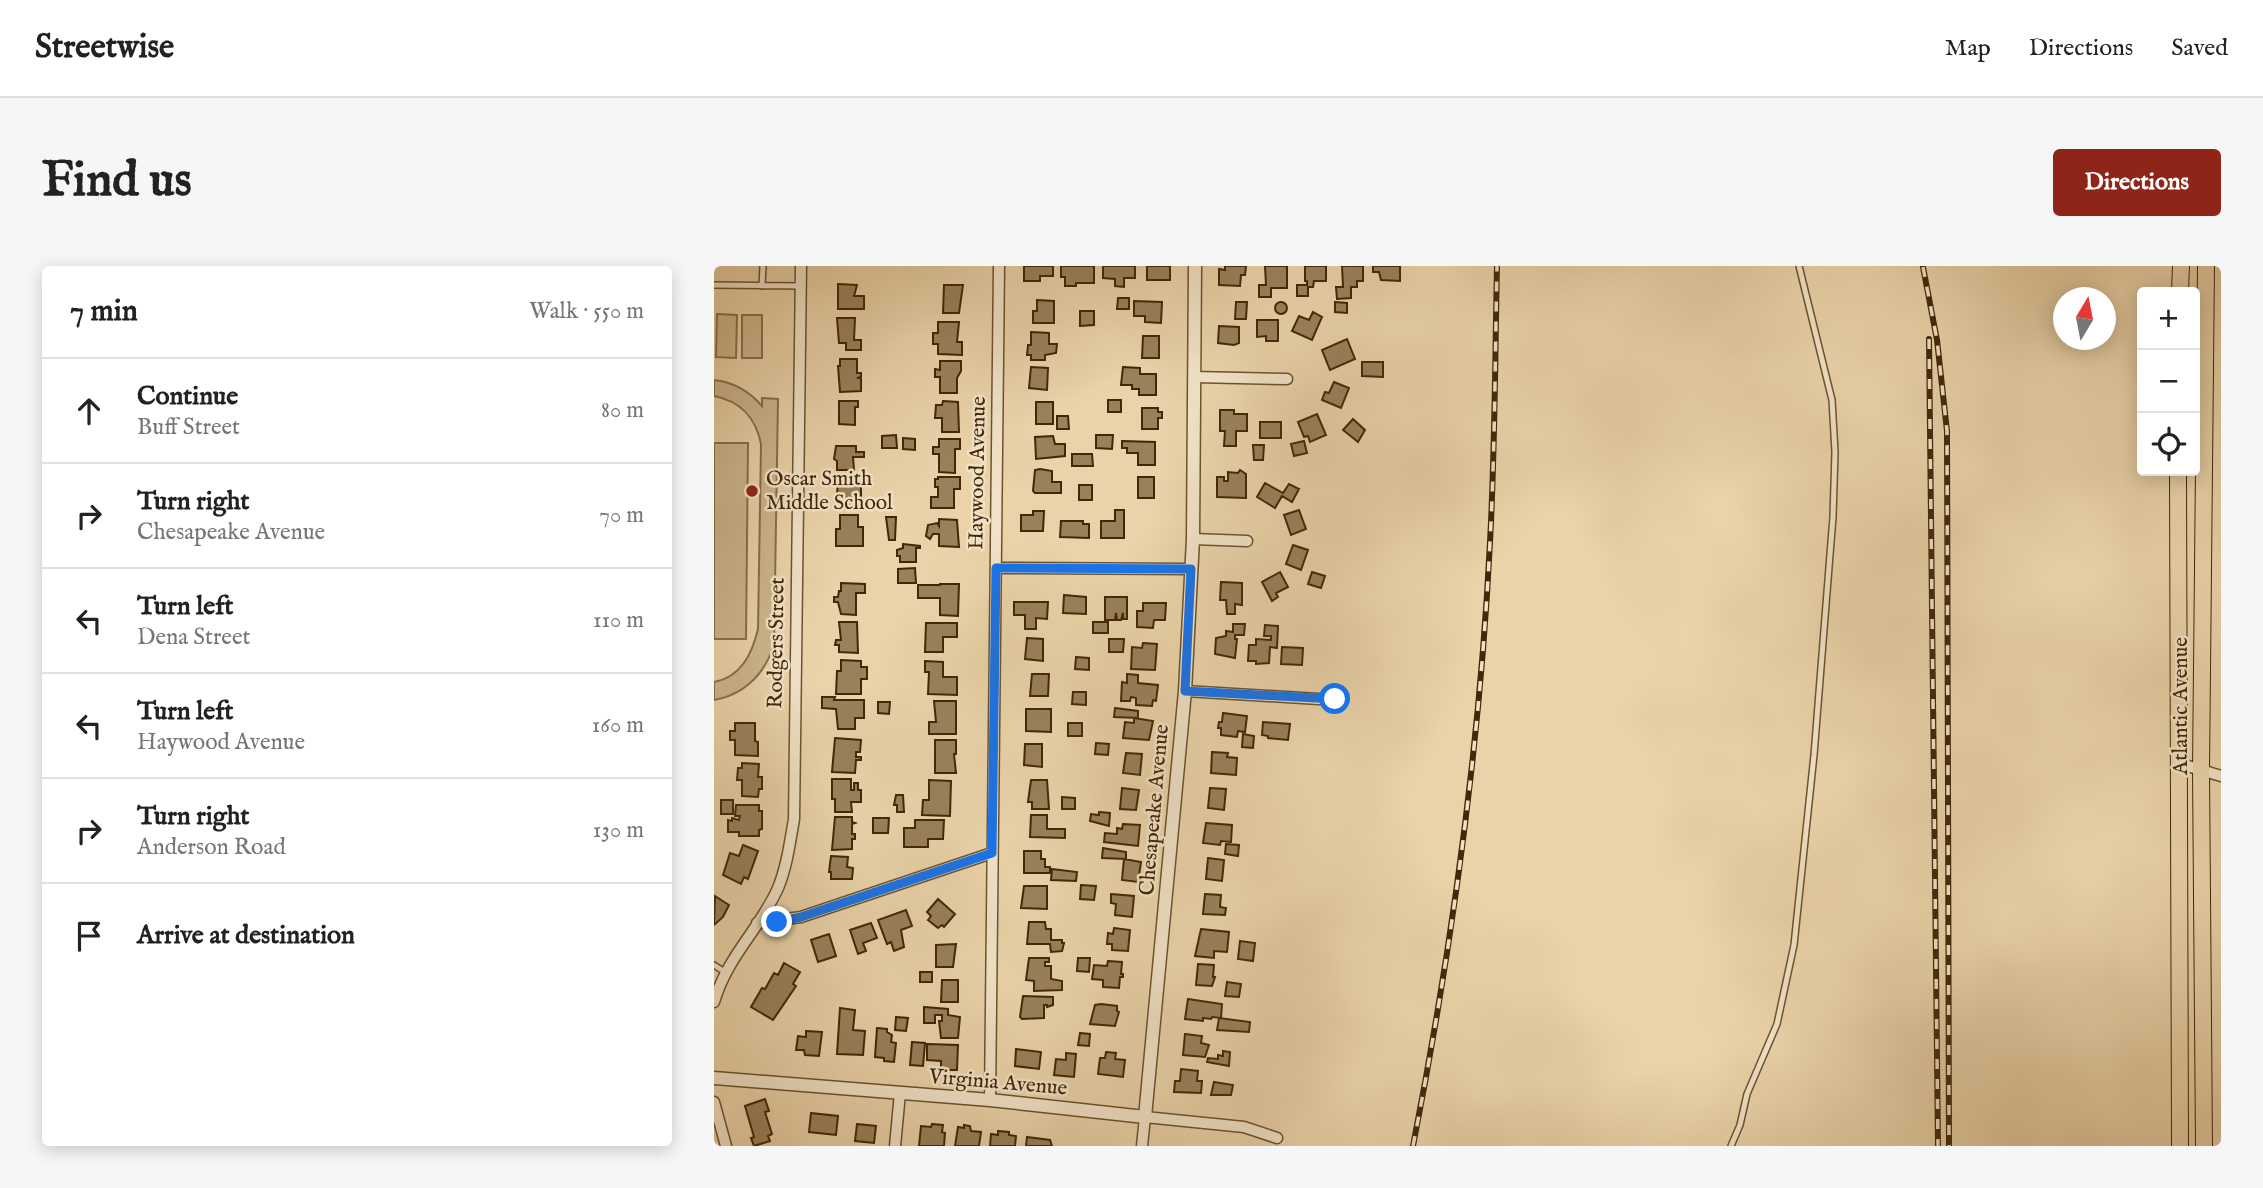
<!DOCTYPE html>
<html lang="en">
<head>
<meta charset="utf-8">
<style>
	body { margin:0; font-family:"IM FELL English",serif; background:#f6f6f6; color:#222 }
	.controls { position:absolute; right:21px; top:21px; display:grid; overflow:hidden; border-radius:7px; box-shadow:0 4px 18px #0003 }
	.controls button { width:63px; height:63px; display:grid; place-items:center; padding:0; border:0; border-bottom:2px solid #e0e0e0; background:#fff; color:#222; font:35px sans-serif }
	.compass { position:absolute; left:1339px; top:21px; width:63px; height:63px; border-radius:50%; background:#fff; box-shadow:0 4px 18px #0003; rotate:10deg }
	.stop { position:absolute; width:21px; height:21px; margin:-16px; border:5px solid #1a73e8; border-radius:50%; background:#fff }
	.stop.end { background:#1a73e8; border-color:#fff; box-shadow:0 2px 7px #0008 }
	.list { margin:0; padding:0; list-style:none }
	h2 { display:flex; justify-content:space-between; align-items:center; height:91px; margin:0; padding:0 28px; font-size:30px }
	h2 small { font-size:23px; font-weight:400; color:#767676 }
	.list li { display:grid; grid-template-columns:46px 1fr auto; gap:21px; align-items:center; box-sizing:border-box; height:105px; padding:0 28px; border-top:2px solid #e0e0e0 }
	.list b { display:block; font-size:26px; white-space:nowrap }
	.list p { margin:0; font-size:23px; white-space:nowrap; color:#767676 }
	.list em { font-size:23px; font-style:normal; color:#767676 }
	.icon { flex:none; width:38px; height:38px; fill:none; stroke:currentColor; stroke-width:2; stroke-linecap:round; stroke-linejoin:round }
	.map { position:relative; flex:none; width:1507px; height:880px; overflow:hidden; border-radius:7px }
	header { display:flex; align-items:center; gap:42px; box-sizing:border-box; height:98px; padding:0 35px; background:#fff; border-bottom:2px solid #e0e0e0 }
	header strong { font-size:33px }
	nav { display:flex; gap:38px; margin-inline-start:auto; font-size:24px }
	.intro { display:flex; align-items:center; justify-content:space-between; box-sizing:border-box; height:168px; padding:0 42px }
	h1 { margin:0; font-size:49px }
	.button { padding:18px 32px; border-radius:7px; background:#8f2418; color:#fff; font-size:24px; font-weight:700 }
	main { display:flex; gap:42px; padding:0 42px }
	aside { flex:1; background:#fff; border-radius:7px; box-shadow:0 4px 18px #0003 }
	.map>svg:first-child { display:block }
	.green { fill:#cdb68d; stroke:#886f4a; stroke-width:2 }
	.building { fill:#99815b; stroke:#422807; stroke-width:2 }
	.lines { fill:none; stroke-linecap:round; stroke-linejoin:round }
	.service-casing { stroke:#6c5330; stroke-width:8 }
	.minor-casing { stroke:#6c5330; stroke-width:13 }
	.tertiary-casing { stroke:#6c5330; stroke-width:15 }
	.primary-casing { stroke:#422807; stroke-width:18 }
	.service { stroke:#f1e2c7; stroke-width:5 }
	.minor { stroke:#f1e2c7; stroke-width:10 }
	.tertiary { stroke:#f1e2c7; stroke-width:12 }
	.primary { stroke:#ead3a9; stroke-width:16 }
	.rail-casing { stroke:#422807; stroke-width:6 }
	.rail { stroke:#f1e2c7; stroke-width:3.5; stroke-dasharray:10; stroke-linecap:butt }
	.route { stroke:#1a73e8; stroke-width:9 }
	.poi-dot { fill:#8f2418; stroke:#f1e2c7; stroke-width:2.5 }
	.labels { text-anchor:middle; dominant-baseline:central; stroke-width:5; stroke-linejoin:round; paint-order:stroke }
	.street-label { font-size:21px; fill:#422807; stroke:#f1e2c7 }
	.poi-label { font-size:21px; fill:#422807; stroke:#f1e2c7; text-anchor:start }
</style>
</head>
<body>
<header>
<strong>Streetwise</strong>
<nav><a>Map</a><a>Directions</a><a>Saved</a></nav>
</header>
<div class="intro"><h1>Find us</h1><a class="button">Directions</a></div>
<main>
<aside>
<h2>7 min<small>Walk · 550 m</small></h2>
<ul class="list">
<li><svg class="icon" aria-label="ahead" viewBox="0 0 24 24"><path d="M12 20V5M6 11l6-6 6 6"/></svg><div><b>Continue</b><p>Buff Street</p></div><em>80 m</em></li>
<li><svg class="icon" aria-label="right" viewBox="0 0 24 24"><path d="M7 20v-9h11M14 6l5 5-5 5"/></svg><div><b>Turn right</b><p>Chesapeake Avenue</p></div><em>70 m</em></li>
<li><svg class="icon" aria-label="left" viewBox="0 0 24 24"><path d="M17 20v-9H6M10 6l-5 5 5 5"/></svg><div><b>Turn left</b><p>Dena Street</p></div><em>110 m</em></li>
<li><svg class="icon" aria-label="left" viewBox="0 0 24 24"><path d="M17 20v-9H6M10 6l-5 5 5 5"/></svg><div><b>Turn left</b><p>Haywood Avenue</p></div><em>160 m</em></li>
<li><svg class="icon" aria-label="right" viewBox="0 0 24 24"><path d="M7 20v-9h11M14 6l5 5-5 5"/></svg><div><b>Turn right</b><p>Anderson Road</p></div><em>130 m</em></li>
<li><svg class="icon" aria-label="arrive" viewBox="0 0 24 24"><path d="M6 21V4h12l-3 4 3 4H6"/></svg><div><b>Arrive at destination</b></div></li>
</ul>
</aside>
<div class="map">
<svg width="1507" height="880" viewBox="0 0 1507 880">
	<rect width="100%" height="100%" fill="#ead3a9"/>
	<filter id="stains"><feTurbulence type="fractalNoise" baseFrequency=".00286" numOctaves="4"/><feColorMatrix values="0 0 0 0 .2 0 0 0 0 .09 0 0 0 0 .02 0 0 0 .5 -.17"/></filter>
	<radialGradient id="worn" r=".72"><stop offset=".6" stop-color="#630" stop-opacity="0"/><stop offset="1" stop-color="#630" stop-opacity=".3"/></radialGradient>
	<path class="green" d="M3 48 23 49 22 92 2 91Z
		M28 49H48V92H28Z
		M0 114C19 116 35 125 48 140V132L64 133 60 379C50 409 31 428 0 434V416C27 411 38 388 44 363L47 178C42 152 26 135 0 130Z
		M0 177H34L32 373H0Z"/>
	<path class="building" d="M310 0H339V10H326V15H310Z
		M347 0H380V17H362V20H351V11H347Z
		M389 0H421V12H410V21L401 20V13L389 12Z
		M433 0H456V14H433Z
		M511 0H532L531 9H527L526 20 505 19V3L511 4Z
		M551 0H573V22H557V31H545V19H552Z
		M591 0H612V15H600L599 21H594V30H583V19H593V15H591Z
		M628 0H649V15H643V21H637V32L623 33 622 21H629Z
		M659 0H686V15L667 14 665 6H659Z
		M124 18 143 19 140 30H150V43H124Z
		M230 19H249L245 47H229Z
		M404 32H415V43H403Z
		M323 34 340 35V57H319V45H323Z
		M420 35 448 36 447 57 431 56V50H420Z
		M561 42a6 6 0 1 1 12 0a6 6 0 1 1-12 0Z
		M522 36H533L532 53H521Z
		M621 36 633 37V47L621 46Z
		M366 45H380V59L366 60Z
		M599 46 608 51 598 74 578 65 585 50 595 54Z
		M123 52H141L140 74H147V84H132V77H125Z
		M543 54H564V75H552V70L543 71Z
		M224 56H245L243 76H248V89L224 88V78H219V67H224Z
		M505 60 525 61V77L520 79 504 77Z
		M317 66 335 67V78H343L342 87 331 89V94H317V89H313L314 79H317Z
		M429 70H445V92H428Z
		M633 73 641 93 616 104 608 84Z
		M126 93H143V107H147V111L143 112H147V125L126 126 124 100H126Z
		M226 95H247V105L243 112V127H226V111H221V103L226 104Z
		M648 96H669V111L648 110Z
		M317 101 334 102 333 124 315 122Z
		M409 101 426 102V108H442V129H425V123H418V119H407Z
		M620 116 635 122 627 142 608 134 611 126 615 127Z
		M394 134H407V146H394Z
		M125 135H144V141H141V159L125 158Z
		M229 135 244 136 245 166H228V152H221L222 139H228Z
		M322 136H339V158H322Z
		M428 142H444V146H448V152H444V163H428Z
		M506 144H520V148H533V165H522V180H510L511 165H506Z
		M603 148 612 169 596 176 594 170 590 171 584 156Z
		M343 150H354L355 163H343Z
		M639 153 651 164 644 176 629 164Z
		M546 156H567V172H546Z
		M182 169 183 182H168V170Z
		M382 169H399L398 183 382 182Z
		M339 170 341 178H351V190L322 193 321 171Z
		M189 172 201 173V184L189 183Z
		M225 173H246V183H241V207L225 206V188H219V181H225Z
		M408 175 441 176V199H424V187H413V182H408Z
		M590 175 593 187 580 190 577 178Z
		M539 179H550L549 194H540Z
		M122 180H142V186H150V191H139L140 204H123V195L120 193Z
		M358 188H378L379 200H358Z
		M326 203 338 205V216H347V227H321L319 225 321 204Z
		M526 204 532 208V232L503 231V211H510V215H514V206L524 207Z
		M224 211H246V223H240V242H217V231H224V221H221V213H224Z
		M424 211H440V232H424Z
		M124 215 147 217V243L122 242Z
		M551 217 569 227 575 218 585 223 578 236 568 230 561 242 543 231Z
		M365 219H378V234H365Z
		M401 244H410V272H387V255H401Z
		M585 244 592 263 577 269 570 249Z
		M319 245H330L329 265H307V249H319Z
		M126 249H144V261H149V280H122V263H126Z
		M172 251H182L181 274H175Z
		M225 253 243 254 245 281 225 280V268H219L216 273 212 270 214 259 223 257 225 260Z
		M347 255H369V258H375V272L346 271Z
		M189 278 206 280V282H202V296H186V290H183V284L189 282Z
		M579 279 594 284 587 304 572 298Z
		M201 302 202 317H184V303Z
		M566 306 574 321 562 327 564 331 558 335 548 316Z
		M598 306 611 310 607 322 594 318Z
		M507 316 528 317V339L521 338V348H513L512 334H506Z
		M127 317 151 318V327H142V349L127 348 124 336H120V331H124L125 325H127Z
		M226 318H245L244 350 226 349V332H204V319H226Z
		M350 329 372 331V348L349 347Z
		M391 331H413V353H409V347L407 354H403L402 347 401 354H391Z
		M300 336H334L333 353 322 352V363H311V349H300Z
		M429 337H452L451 354H440L439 362 423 361V345H429Z
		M125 356H143L144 387 125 386V379H121L122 374H127Z
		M379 356H394V367H379Z
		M212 357H243V371H229V386H211Z
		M519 358H531L530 369H521V373H523L521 392 501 388 502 372 512 370V365L519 366Z
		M551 359 564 360 563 382 556 381 555 397 542 398V395H534L535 379H542V373L557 374V370H550Z
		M313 372 329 373V395L311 393Z
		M395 373H410L409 386H395Z
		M429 377 443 378 441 404 417 403 418 381 428 382Z
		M568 381 589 382 588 399 567 398Z
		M362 391 375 392V404L361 403Z
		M127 394 147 395V401H153V413H147V428H122L123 405H127Z
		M211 395 229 396V411H243V429L214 428 215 406H211Z
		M318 408H335L334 430H316Z
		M413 408 424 409V417L444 419 442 435 439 434 438 440 422 439V432L417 431 416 435H407L408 416 413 417Z
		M359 426H372V439L358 438Z
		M108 431H121L120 434H150V452H141V463H124L122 443 108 442Z
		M220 435H242V468H215V456H222Z
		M164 436H176L175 448 164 447Z
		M401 442 424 445V452L400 451Z
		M312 443H337V466L312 465Z
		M509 447 533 450 531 466 524 465 523 471 507 469V462H504L505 456H508Z
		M420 452 439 455 435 474 409 472 411 456 420 457Z
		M549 456 576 458 574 474 554 472V470L548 469Z
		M21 457H41V475L44 476V490L21 489V474H16V465H21Z
		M354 457H368V470H354Z
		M529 468 540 470 539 482 528 481Z
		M121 472 147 474 146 486H142V491H147V494H142L141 507 118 506Z
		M221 474H242V488H240L242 507H221Z
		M382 477 395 478 394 489 381 488Z
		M311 478H328V501L310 499Z
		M498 486 514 487 513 491 523 492 522 509 497 507Z
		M412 487 428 488 426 509 409 507Z
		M28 497 45 498 44 511H48V523H45L44 531 28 530V514H23L24 502H28Z
		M118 513H137V524H140V517H144V524H147V536H137L138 546H121V533H118Z
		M215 514 237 515 236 550 208 549 209 534H215Z
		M317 514H333L335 543H318V536H314Z
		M408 522 425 524 422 544 406 543Z
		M496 522 512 523 510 544 494 542Z
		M182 529H189L190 546H183V539H180Z
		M348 531 361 532V543H348Z
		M7 534H19V548H7Z
		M22 539H45V545H48V563L45 564V570H25V566H14V554L18 555V552L25 554 26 550H21Z
		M385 546 396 547 395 560 376 555 377 548 385 549Z
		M317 549H333V563H351V572L316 571Z
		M121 551H138V556L141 557 138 558V568H141V573H138V583L118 584Z
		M159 552H175L174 567H159Z
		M201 554H230L229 573H214V581H190V562H201Z
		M492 557 518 559 517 576 507 575 506 579 489 577Z
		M409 558 426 559 424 580 390 576 391 567 403 568V562L408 563Z
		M512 578 525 579 524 590 511 588Z
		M29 579 44 585 34 613 30 611 27 618 9 609 16 587 25 590Z
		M389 582 412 586V593L388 592Z
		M310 585H327V593H331V601H336V607H310Z
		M117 590 134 591 133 601 139 602 138 613H117V606H115Z
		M494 592 510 594 508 615 492 613Z
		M410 593 427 596 424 616 408 614Z
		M338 603 363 606 362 615 337 614Z
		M367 619 382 620 380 634 366 633Z
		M310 620H333V643L307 642Z
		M397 628 420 630 418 651 401 649 402 638 397 637Z
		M491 628 507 629 506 641 512 642 511 649 489 648Z
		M1 630 15 639 9 651 0 659Z
		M224 633 241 648 230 661 228 659 224 662 214 654 217 650 213 646Z
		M192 644 198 660 187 664 190 681 180 685 177 676 173 678 164 654Z
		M315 656H331L332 663H337V674H348V677H350L348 685 337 686 336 678H313Z
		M157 657 163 672 149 677 152 685 144 688 136 664Z
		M400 662 416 664 414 685 398 684V678H393L394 667 399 668Z
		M487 663 515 666 513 686 500 685V692L481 690Z
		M115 668 122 690 104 696 97 674Z
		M526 675 541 677 539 695 524 693Z
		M242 678 239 701H222V679Z
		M315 692H335V696H331V700H337V713L348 715V724L320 725V715L312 714Z
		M364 692H376L375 706 363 705Z
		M394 695 408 696 407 708H409V711H406L405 722 389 721V714L378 713 380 699 393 700Z
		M70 697 86 706 79 718 82 720 59 754 37 741 48 722 51 723 60 707 64 709Z
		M484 698 500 699 499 711H501L498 720 482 719Z
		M206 706H218V716H206Z
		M228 714H244V736H227Z
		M513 716 527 718 525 731 511 730Z
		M309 730 339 731V739L333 741V739H330V752L308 753 306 751Z
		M474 733 508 738 507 752 498 751 497 753 489 752V755L471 753Z
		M387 738 403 740V745L405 746 401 760 376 758 381 739Z
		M210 741 234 743V749L246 751 244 772H227L225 755H228V749H221V757H210Z
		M126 742 141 744 139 764 151 765 149 789 123 788Z
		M182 751 194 752 192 765 181 764Z
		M505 752 536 756 535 766 503 764Z
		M163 762 173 763V766L178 769 177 776 182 777 180 796 170 795V792L161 791Z
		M92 765 108 766 105 790 91 789 90 784H82L84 770 92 771Z
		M366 767 376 768 375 780 364 779Z
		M471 768 488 770 487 777 495 779 491 791 469 789Z
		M198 776 211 777 209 800 196 799Z
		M213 778 244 779 243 804H227V795L213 794Z
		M302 783 327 786 325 803 301 800Z
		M509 785 516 786 515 800 493 796 494 792 504 793V789L509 790Z
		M392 786 402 787 401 793 411 794 409 811 384 808 386 792H391Z
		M352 787 362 788 360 811 340 809 342 793 352 794Z
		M467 803 484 805 483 815H488L487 827 460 826 461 815H466Z
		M500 816 519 819 517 829H497Z
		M51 833 55 845 51 846 58 868 54 870 56 875 40 880 37 872 40 871 31 840Z
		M97 847 124 850 122 869 95 866Z
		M143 858 162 860 160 877 141 875Z
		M218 858 229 859 228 866 231 867 230 880H205L207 860 217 861Z
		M250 859 256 860 257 865 267 866 265 880H241L244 861 250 862Z
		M284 865 295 866V869L302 870 301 880H276L277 868 284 869Z
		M313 871 336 874 338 880H312Z"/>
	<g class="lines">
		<defs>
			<path id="service" d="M0 19 86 20
				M48 20 49 0
				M0 699 11 706
				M1017 880 1026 859 1033 828 1063 758 1080 679 1100 489 1119 251 1121 186 1118 134 1085 0"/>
			<path id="minor" d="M480 111 573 113
				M479 273 533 275
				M282 302 477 303
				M471 425 621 434
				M1464 497 1507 510
				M43 657 87 651 278 587
				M0 736C14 689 46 663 64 622 73 600 76 576 80 553L87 0
				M276 834 285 0
				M0 836 12 880
				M181 880 186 827
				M428 880 431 851 530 861 563 872"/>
			<path id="tertiary" d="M0 812 276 834 431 851 471 425 479 273 481 0"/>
			<path id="primary" d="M1466 26 1467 0
				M1464 205 1466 880
				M1490 880 1487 504 1492 0"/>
		</defs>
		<use href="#service" class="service-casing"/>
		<use href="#minor" class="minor-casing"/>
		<use href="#tertiary" class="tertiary-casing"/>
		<use href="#primary" class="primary-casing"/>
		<use href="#service" class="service"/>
		<use href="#minor" class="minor"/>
		<use href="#tertiary" class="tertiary"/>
		<use href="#primary" class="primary"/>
		<defs>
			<path id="rail" d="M1209 1 1223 74 1233 165 1235 880
				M1215 73 1224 880
				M699 880C738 681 766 479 776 276 781 184 781 92 783 0"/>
		</defs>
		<use href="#rail" class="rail-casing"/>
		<use href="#rail" class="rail"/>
	</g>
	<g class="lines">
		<path class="route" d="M63 656 87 651 278 587 282 302 477 303 471 425 621 433"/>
	</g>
	<circle class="poi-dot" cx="38" cy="225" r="7"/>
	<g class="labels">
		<g class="street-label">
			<text transform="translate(264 207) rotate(-89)">Haywood Avenue</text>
			<text transform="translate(63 377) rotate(-89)">Rodgers Street</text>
			<text transform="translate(1467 440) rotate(-90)">Atlantic Avenue</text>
			<text transform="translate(441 544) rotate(-85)">Chesapeake Avenue</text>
			<text transform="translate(284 817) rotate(5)">Virginia Avenue</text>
		</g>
		<g class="poi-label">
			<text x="52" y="213">Oscar Smith<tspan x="52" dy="24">Middle School</tspan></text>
		</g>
	</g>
	<rect width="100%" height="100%" filter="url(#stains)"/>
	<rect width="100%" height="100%" fill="url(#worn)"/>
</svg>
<div class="controls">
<button>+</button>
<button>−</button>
<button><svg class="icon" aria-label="locate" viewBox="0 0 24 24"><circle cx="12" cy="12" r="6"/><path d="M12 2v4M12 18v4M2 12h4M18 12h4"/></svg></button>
</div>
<svg class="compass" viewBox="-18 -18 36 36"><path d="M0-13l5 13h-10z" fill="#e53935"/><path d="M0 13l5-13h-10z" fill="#767676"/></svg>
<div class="stop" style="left:621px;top:433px"></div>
<div class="stop end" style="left:63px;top:656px"></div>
</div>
</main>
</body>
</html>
